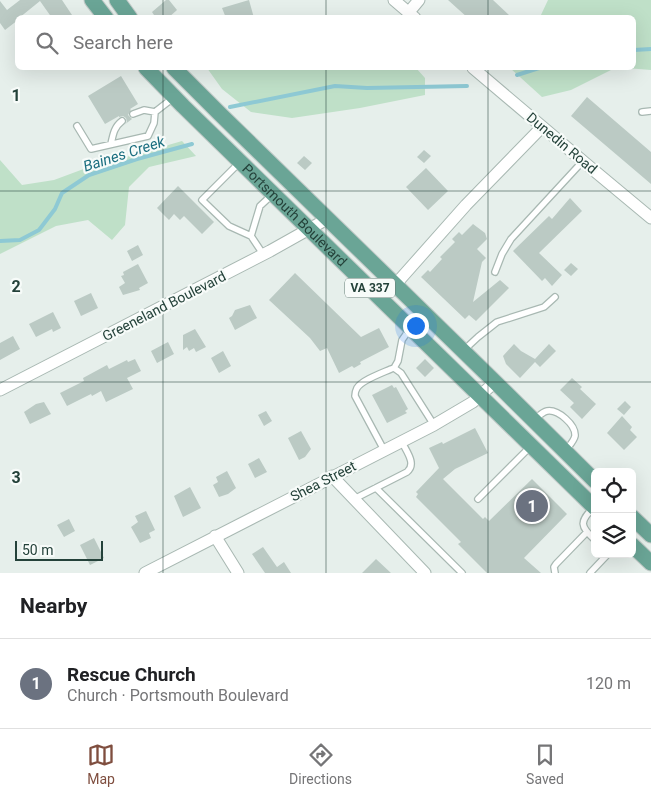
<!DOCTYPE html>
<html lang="en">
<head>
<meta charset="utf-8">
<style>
	body { margin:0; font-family:Roboto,sans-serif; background:#f2f2f2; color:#202124 }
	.controls { position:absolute; right:15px; bottom:15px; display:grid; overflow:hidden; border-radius:8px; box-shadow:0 5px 20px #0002 }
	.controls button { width:45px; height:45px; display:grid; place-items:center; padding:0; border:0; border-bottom:1px solid #e0e0e0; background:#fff; color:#202124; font:25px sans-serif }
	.scale { position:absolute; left:15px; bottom:12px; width:88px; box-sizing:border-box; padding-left:5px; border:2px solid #24423a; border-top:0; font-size:14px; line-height:18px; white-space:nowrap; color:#24423a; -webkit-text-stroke:4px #f7fbf9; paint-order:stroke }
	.you { position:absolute; left:415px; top:325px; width:18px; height:18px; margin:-12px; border:4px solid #fff; border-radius:50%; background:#1a73e8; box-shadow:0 0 0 8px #1a73e833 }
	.badge { display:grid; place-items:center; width:32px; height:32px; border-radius:50%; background:#7f4e3f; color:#fff; font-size:16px; font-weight:700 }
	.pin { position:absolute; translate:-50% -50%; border:2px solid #fff; box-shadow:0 1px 5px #0006 }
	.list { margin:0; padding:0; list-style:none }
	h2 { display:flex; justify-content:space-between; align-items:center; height:65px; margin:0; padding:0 20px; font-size:21px }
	h2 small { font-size:16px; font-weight:400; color:#757577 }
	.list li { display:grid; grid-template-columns:32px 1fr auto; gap:15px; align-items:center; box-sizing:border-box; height:90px; padding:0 20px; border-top:1px solid #e0e0e0 }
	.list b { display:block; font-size:19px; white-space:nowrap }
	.list p { margin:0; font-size:16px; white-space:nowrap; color:#757577 }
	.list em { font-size:16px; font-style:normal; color:#757577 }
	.icon { flex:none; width:28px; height:28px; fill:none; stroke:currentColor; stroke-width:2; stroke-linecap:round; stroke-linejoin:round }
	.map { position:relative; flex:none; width:651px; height:573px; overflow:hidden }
	.search { position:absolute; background:#fff; box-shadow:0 5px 20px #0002; left:15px; right:15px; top:15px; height:55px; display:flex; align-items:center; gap:12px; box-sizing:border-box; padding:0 18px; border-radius:8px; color:#757577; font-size:19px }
	.sheet { height:155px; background:#fff }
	nav { display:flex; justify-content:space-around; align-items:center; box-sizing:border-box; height:70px; border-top:1px solid #e0e0e0; background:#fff; font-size:14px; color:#757577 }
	nav a { display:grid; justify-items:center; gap:2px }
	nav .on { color:#7f4e3f }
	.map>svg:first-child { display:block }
	.green { fill:#bfe0c8 }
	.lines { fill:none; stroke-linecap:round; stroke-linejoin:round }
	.stream { stroke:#8ec9d4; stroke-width:4 }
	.building { fill:#bbcac4 }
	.service-casing { stroke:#a8b8b2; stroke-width:8 }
	.minor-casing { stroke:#a8b8b2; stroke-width:13 }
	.primary-casing { stroke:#c2cac8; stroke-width:17 }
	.service { stroke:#fff; stroke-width:5.5 }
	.minor { stroke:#fff; stroke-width:11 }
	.primary { stroke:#6aa596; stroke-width:15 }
	.grid { fill:none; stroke:#24423a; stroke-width:1; stroke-opacity:0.55 }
	.labels { text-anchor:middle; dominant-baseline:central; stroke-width:4.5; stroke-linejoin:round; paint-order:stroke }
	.shield { fill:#f7fbf9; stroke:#637a73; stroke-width:1 }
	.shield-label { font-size:12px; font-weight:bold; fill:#24423a }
	.street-label { font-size:14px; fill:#24423a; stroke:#f7fbf9 }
	.water-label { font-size:15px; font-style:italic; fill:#1c6f80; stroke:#f7fbf9 }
	.grid-label { font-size:16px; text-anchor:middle; font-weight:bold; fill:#24423a; stroke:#f7fbf9; stroke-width:4.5; stroke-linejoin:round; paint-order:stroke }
</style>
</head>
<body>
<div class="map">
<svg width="651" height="573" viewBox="0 0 651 573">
	<rect width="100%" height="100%" fill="#e6efeb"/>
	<path class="green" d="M548 0H651V70L626 68H634V18L540 17Z
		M207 68H416L425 78V95L360 108 292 118 251 112 222 89Z
		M510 68H615L571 90 542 97Z
		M182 141 196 156 149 167 129 187 125 225 112 240 88 220 56 226 0 254V160L22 185 54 180 97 164 134 155Z"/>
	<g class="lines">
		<path class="stream" d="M634 50 651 49
			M517 75 539 68
			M230 107 335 86 367 88 467 86
			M0 241 20 240 39 230 55 209 62 193 89 175 137 159 192 144"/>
	</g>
	<path class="building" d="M20 0H62L74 18H52L40 1 19 18H18V20L5 30 0 23V1L7 10Z
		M166 0H169L177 10 168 18H156L152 12Z
		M249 0 254 18H226L222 8Z
		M448 0H493L512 18H468Z
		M121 76 138 104 130 109 131 110 129 113 128 115 132 119 124 125 127 122 126 118 123 116 119 117V116L105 124 88 96Z
		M587 97 651 152V184L571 116Z
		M424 150 431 156 424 163 417 157Z
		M304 156 312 163 305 170 297 163Z
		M426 168 448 191 428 210 406 187Z
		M178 186 214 222 202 234 184 216 180 220 174 214 169 220 157 208Z
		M570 198 582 211 539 253 562 275 552 286 545 278 542 281 513 251 549 216 552 219Z
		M473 224 485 233 487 239 477 249 486 258 482 262 473 302 500 280 509 288 476 321 469 315 465 319 421 277 428 270 430 272 442 259 440 257 455 242 452 239 459 232 462 235Z
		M138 245 143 255 132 261 127 251Z
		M571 263 578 269 571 276 564 270Z
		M138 264 148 283 139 288 140 290 123 295 119 287 125 283 121 276 124 275 123 272Z
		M295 273 361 337 379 328 389 347 360 362 361 364 354 368 352 366 339 373 327 348 320 351 310 338 269 300Z
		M91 293 98 308 81 316 74 301Z
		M250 305 257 318 235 330 229 318 232 316 235 310Z
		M53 312 61 328 53 332 52 329 36 337 29 324Z
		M195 329 206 347 196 352 194 348 189 351 187 347 183 350V335Z
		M13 336 20 349 0 360V343Z
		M168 342 174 354 157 363 151 351Z
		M514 344 521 351 535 359 549 344 556 351 540 367 535 362 520 378 506 364 503 356Z
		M223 351 231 366 219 373 211 358Z
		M135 359 141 371 127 378 133 389 106 402 101 391 92 396 91 394 67 406 60 393 84 381 83 378 107 365 109 369 127 360 128 362Z
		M425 359 434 368 425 377 416 368Z
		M572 378 582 387 580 389 596 404 582 419 570 407 574 403 560 390Z
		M392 385 394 388 396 387 408 409 405 411 407 413 387 423 372 395Z
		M625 401 631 407 624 415 617 409Z
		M44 402 51 414 30 424 24 412 36 404Z
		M266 411 272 421 264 426 258 415Z
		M622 416 632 427 630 430 637 437 624 450 607 433Z
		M475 428 488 453 455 469 443 479 483 519 485 517 489 521 532 479 567 514 524 558 541 573H487L458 544 461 542 416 497 418 494 416 492 439 468 429 448 442 442 443 444Z
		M301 431 311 449 305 457 299 460 288 438Z
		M259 458 267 472 255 478 248 464Z
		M227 471 236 488 228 494 219 497 213 485 218 482 216 477Z
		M190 487 201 508 183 517 174 496Z
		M146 511 155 530 149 533 151 538 140 543 131 527 138 522 135 516Z
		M69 519 75 531 64 537 57 525Z
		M94 538 104 558 90 565 80 545Z
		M263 547 277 567 284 562 291 573H265L252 554Z
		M376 559 391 573H362Z"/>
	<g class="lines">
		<defs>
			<path id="service" d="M642 112 651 111
				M133 114 144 110 155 112
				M77 126 91 149 148 136 154 123 155 112 173 98
				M111 144C113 135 114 127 122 121
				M239 163 202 200 229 226 251 236
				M263 254 251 236 260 206 273 194
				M495 272 502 254 511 239 583 161
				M464 350 478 337 497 322 544 307 555 297
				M394 368 398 361 402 340 409 330
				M534 420C538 417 542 412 547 411 558 409 576 425 575 436 574 441 569 446 566 450
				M384 450 355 396C355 392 355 392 357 388 362 380 382 373 391 369L394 368 401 373 434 425
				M376 488 462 573
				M354 499 407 472C417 464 406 451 402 442
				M478 499 531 446
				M594 507C579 522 580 526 595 540
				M555 573 554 567 556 564 587 532
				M590 573 608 554"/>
			<path id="minor" d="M394 0 415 18
				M409 12 419 0
				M473 68 591 168 651 218
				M395 285 466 205 542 127
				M0 390 270 251 327 219
				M332 476 425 573
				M215 536 238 573
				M145 573 434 425 473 402 495 382"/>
			<g id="primary">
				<path d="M92 0 106 18"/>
				<path d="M117 0 130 18"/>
				<path id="s1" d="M146 68 183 106 595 508"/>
				<path d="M174 68 219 113 495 382 595 481"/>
				<path d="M632 517 651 535"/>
				<path d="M632 545 651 563"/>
			</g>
		</defs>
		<use href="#service" class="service-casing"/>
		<use href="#minor" class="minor-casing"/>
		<use href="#primary" class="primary-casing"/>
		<use href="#service" class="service"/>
		<use href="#minor" class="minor"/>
		<use href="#primary" class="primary"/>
	</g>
	<path class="grid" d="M163 0V18M326 0V18M488 0V18M163 68V573M326 68V573M488 68V573M0 191H651M0 382H651"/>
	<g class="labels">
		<rect class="shield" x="345" y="278.5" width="50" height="19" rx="4"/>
		<g class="shield-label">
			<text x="370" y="288">VA 337</text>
		</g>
		<g class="street-label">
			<text transform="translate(562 143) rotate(40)">Dunedin Road</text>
			<text stroke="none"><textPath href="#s1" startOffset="209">Portsmouth Boulevard</textPath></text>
			<text transform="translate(164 306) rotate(-27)">Greeneland Boulevard</text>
			<text transform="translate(323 481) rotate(-27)">Shea Street</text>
		</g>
		<g class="water-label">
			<text transform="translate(124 154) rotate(-18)">Baines Creek</text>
		</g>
	</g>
	<g class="grid-label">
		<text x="16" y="101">1</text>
		<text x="16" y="292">2</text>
		<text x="16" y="483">3</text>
	</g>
</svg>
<div class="controls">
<button><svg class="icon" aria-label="locate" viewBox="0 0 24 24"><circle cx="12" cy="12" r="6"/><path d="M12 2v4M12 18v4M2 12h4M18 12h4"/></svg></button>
<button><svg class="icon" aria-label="layers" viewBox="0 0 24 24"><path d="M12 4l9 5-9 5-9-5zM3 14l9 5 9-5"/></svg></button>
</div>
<div class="scale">50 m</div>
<div class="you"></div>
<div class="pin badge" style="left:532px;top:506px;background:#6b7280">1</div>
<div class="search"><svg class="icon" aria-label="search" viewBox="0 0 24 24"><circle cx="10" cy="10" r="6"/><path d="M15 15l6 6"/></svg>Search here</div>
</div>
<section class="sheet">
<h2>Nearby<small></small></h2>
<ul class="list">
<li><span class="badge" style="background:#6b7280">1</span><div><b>Rescue Church</b><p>Church · Portsmouth Boulevard</p></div><em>120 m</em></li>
</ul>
</section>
<nav>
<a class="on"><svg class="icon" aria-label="map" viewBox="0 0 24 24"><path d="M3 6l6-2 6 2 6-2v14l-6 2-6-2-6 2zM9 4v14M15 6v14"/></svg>Map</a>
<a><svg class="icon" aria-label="directions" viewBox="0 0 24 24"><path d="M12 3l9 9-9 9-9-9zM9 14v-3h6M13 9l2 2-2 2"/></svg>Directions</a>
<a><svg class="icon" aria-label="saved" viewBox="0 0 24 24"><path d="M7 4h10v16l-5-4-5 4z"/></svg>Saved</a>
</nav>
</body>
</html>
